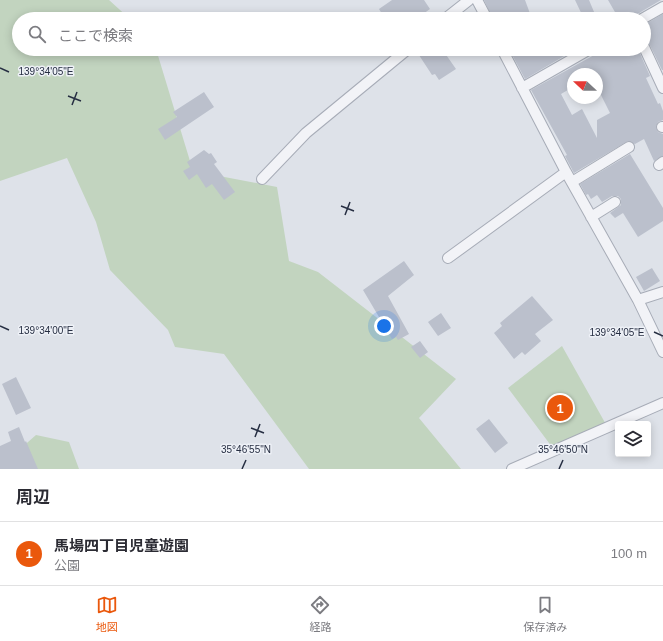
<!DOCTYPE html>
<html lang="ja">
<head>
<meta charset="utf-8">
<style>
	body { margin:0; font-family:Arial,"Noto Sans JP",sans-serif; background:#f7f7f7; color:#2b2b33 }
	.controls { position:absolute; right:12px; bottom:12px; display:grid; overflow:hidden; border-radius:4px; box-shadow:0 2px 10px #0003 }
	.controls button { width:36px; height:36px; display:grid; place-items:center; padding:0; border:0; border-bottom:1px solid #e1e1e2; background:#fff; color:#2b2b33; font:20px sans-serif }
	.compass { position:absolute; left:567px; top:68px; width:36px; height:36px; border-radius:50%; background:#fff; box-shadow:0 2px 10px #0003; rotate:292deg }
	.you { position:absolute; left:384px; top:326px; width:14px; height:14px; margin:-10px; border:3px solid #fff; border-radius:50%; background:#1a73e8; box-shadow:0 0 0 6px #1a73e833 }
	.badge { display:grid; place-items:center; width:26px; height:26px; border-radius:50%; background:#ea580c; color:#fff; font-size:13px; font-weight:700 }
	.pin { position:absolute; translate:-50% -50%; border:2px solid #fff; box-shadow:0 1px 4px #0006 }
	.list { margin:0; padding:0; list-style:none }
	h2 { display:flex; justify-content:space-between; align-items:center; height:52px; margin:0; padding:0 16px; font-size:17px }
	h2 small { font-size:13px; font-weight:400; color:#7c7c81 }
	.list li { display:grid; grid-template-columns:26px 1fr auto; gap:12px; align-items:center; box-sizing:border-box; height:64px; padding:0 16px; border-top:1px solid #e1e1e2 }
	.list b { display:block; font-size:15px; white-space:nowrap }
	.list p { margin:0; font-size:13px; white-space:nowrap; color:#7c7c81 }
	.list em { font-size:13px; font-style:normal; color:#7c7c81 }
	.icon { flex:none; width:22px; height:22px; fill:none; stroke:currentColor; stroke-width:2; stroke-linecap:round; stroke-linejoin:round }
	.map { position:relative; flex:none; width:663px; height:469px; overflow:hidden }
	.search { position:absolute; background:#fff; box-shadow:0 2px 10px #0003; left:12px; right:12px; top:12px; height:44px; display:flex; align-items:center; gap:10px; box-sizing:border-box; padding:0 14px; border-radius:22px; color:#7c7c81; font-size:15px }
	.sheet { height:116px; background:#fff }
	nav { display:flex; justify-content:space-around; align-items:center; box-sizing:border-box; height:56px; border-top:1px solid #e1e1e2; background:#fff; font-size:11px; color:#7c7c81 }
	nav a { display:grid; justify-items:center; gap:2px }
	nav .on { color:#ea580c }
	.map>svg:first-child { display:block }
	.green { fill:#c2d4bf }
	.building { fill:#bbc0cc; fill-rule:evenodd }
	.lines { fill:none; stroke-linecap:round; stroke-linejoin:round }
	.minor-casing { stroke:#a7acb7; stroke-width:12 }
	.minor { stroke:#f2f3f7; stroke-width:10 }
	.ticks { fill:none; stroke:#262e42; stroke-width:1.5 }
	.ticks-label { font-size:10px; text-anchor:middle; fill:#262e42; stroke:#eef1f7; stroke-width:3; stroke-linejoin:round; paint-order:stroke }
</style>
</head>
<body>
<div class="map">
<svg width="663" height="469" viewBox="0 0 663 469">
	<rect width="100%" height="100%" fill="#dee2e9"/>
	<path class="green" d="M0 0H109L130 19H19V49H156L193 171 277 187 289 261 318 272 456 379 419 418 461 469H309L224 354 175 347 168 330 110 270 96 222 67 158 0 181Z
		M562 346 608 428 555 451 508 388Z
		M36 435 69 442 79 469H12V456Z"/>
	<path class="building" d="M392 0H424L430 9 416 19H385L379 9Z
		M484 0H525L532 19H493Z
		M575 0H589L597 19H584Z
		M608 0H661L629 19H619Z
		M663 14V70H662L644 33V25Z
		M415 49H442L456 69 439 80 435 74 432 75Z
		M509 49H563L566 55 525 79Z
		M605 49H638L650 76 646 78 658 104 660 103 663 111V120L658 122 656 127 658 132 663 134V156L654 161 644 139 635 144 628 141 574 173 565 156 567 155 531 90ZM573 74H597V87L610 113 597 120V138L582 109 572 115 561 94 573 87Z
		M204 92 214 107 165 140 158 129 177 117 173 112Z
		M204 150 209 154 211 153 217 162 214 164 235 192 224 200 212 184 206 188 197 174 189 180 183 171 190 167 187 162Z
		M630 154 663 208V221L638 237 623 213 615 218 610 213 621 205V199L618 196H612L602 202 597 195 591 199 588 194 586 195 580 184Z
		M404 261 414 275 388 296 409 334 398 340 396 337 392 339 363 290Z
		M652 268 660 281 644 291 636 277Z
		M532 296 553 320 535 334 541 341 525 355 522 352 514 359 494 333 502 326 500 323Z
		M441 313 451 328 438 336 428 322Z
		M420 341 428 352 420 358 411 347Z
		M16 377 31 408 16 415 2 384Z
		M489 419 508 443 495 453 476 429Z
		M19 427 25 442 26 441 38 469H0V446L11 441 8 432Z"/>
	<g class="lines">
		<defs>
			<path id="minor" d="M477 0 487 19
				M445 19 469 0
				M642 19 663 7
				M644 47 663 88
				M502 49 566 172 638 300 663 352
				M522 88 590 49
				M662 127H663
				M659 165 663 162
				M262 179 306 133 408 49
				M572 182 629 147
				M591 217 615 202
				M448 258 566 172
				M638 300 663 292
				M512 469 663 403"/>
		</defs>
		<use href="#minor" class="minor-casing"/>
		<use href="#minor" class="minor"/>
	</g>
	<path class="ticks" d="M0 68 9 72M68 96 81 101M72 105 77 92M341 206 354 211M345 215 350 202M0 326 9 330M654 332 663 336M251 428 264 433M255 437 260 424M242 469 246 460M559 469 563 460"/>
	<g class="ticks-label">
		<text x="46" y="75">139°34'05"E</text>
		<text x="46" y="334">139°34'00"E</text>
		<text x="617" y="336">139°34'05"E</text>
		<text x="246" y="453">35°46'55"N</text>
		<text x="563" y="453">35°46'50"N</text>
	</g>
</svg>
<div class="controls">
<button><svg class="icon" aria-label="layers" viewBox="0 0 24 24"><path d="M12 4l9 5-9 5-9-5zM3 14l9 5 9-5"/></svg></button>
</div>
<svg class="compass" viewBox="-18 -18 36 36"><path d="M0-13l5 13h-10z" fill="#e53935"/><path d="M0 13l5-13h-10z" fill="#7c7c81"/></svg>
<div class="you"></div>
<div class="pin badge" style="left:560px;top:408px">1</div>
<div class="search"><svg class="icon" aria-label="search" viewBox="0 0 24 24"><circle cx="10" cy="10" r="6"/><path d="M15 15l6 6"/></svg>ここで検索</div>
</div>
<section class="sheet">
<h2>周辺<small></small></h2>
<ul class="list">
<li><span class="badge">1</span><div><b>馬場四丁目児童遊園</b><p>公園</p></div><em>100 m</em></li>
</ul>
</section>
<nav>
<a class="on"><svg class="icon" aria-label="map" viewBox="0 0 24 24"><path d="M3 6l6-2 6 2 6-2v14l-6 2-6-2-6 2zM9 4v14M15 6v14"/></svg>地図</a>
<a><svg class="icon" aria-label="directions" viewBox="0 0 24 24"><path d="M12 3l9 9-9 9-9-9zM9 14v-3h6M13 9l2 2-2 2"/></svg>経路</a>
<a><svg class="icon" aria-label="saved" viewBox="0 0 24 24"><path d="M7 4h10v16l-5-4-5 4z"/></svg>保存済み</a>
</nav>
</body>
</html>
